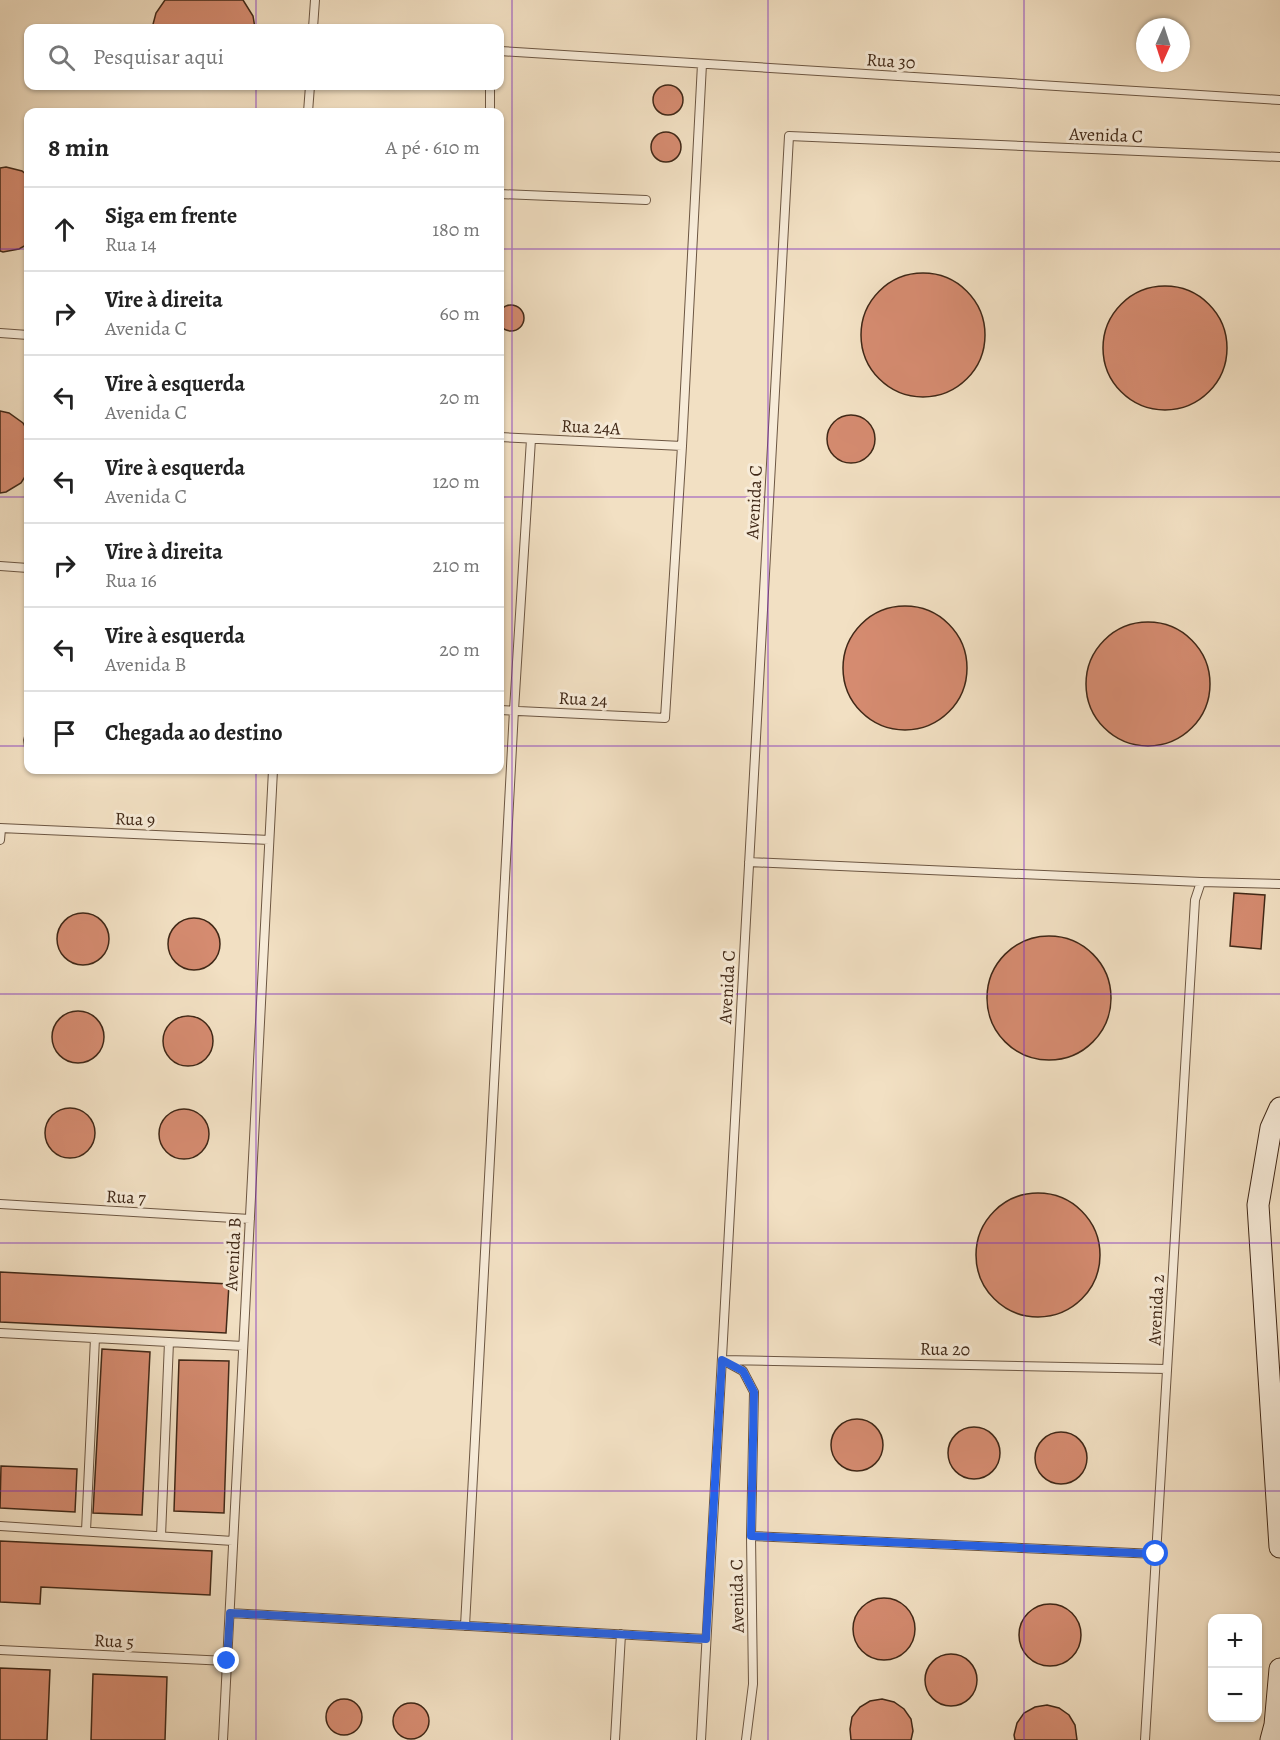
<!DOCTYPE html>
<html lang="pt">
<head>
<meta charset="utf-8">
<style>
	body { margin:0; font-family:Alegreya,serif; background:#f2f2f2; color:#222 }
	.controls { position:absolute; right:18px; bottom:18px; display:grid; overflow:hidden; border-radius:12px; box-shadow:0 2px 4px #0004 }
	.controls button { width:54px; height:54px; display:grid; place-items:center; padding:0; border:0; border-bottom:2px solid #e0e0e0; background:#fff; color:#222; font:30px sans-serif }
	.compass { position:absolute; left:1136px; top:18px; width:54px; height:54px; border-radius:50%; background:#fff; box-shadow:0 2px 4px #0004; rotate:183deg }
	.stop { position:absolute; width:18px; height:18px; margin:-14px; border:4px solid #2563eb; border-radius:50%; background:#fff }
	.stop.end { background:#2563eb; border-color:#fff; box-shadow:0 2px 6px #0008 }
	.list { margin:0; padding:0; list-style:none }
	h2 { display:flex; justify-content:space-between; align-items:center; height:78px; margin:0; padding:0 24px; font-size:26px }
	h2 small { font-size:20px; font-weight:400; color:#767676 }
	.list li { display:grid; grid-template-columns:39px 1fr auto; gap:18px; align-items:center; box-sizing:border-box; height:84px; padding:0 24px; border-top:2px solid #e0e0e0 }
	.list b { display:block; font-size:22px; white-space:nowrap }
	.list p { margin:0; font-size:20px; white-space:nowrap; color:#767676 }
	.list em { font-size:20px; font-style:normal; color:#767676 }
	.icon { flex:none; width:33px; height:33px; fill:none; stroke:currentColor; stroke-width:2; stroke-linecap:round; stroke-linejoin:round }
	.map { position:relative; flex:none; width:1280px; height:1740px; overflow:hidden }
	.search { position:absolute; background:#fff; box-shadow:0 2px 4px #0004; left:24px; top:24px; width:480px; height:66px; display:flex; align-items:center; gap:15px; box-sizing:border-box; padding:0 21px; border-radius:12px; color:#767676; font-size:22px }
	.panel { position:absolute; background:#fff; box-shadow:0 2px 4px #0004; left:24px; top:108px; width:480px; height:666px; border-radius:12px }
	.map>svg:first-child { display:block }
	.building { fill:#d58b70; stroke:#402817; stroke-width:1.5 }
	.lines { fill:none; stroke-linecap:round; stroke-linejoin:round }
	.lane-casing { stroke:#6c5642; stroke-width:10 }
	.secondary-casing { stroke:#402817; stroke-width:23 }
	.lane { stroke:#f7ebd8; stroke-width:8 }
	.secondary { stroke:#f7ebd8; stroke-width:21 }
	.route { stroke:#2563eb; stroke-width:8 }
	.grid { fill:none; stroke:#7b2cbf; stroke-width:1.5; stroke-opacity:0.55 }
	.labels { text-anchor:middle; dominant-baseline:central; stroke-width:6; stroke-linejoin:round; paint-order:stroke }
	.street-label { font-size:18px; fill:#402817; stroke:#f7ebd8 }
</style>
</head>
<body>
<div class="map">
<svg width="1280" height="1740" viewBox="0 0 1280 1740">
	<rect width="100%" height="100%" fill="#f2e0c3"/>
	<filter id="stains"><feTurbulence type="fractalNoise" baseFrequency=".00333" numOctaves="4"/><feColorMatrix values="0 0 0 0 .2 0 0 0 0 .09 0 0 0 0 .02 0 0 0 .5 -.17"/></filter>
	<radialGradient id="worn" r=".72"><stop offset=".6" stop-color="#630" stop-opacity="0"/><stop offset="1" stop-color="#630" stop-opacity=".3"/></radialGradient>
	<path class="building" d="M165 0H243L253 16 255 28H152L156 13Z
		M653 100a15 15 0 1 1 30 0a15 15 0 1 1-30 0Z
		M651 147a15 15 0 1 1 30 0a15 15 0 1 1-30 0Z
		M6 167 22 171 28 176V244L19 249 3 252 0 251V168Z
		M861 335a62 62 0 1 1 124 0a62 62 0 1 1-124 0Z
		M1103 348a62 62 0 1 1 124 0a62 62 0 1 1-124 0Z
		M498 318a13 13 0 1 1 26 0a13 13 0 1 1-26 0Z
		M0 411 9 413 23 423 28 432V472L21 483 6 492 0 493Z
		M827 439a24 24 0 1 1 48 0a24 24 0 1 1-48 0Z
		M843 668a62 62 0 1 1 124 0a62 62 0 1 1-124 0Z
		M1086 684a62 62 0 1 1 124 0a62 62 0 1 1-124 0Z
		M28 727V755L25 750 24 740 26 730Z
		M1234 893 1265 895 1261 949 1230 946Z
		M57 939a26 26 0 1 1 52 0a26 26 0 1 1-52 0Z
		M168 944a26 26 0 1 1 52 0a26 26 0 1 1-52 0Z
		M987 998a62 62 0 1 1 124 0a62 62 0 1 1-124 0Z
		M52 1037a26 26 0 1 1 52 0a26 26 0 1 1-52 0Z
		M163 1041a25 25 0 1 1 50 0a25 25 0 1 1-50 0Z
		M45 1133a25 25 0 1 1 50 0a25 25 0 1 1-50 0Z
		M159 1134a25 25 0 1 1 50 0a25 25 0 1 1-50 0Z
		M976 1255a62 62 0 1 1 124 0a62 62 0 1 1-124 0Z
		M0 1272 229 1284 226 1333 0 1322Z
		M102 1349 150 1352 142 1515 93 1513Z
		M179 1360 229 1361 224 1513 174 1511Z
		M831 1445a26 26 0 1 1 52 0a26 26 0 1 1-52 0Z
		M948 1453a26 26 0 1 1 52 0a26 26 0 1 1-52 0Z
		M1035 1458a26 26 0 1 1 52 0a26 26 0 1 1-52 0Z
		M1 1466 77 1469 75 1512 0 1508Z
		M0 1541 212 1551 210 1595 41 1587 40 1604 0 1602Z
		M853 1629a31 31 0 1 1 62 0a31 31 0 1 1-62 0Z
		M1019 1635a31 31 0 1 1 62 0a31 31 0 1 1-62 0Z
		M925 1680a26 26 0 1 1 52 0a26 26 0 1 1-52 0Z
		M0 1668 50 1670 47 1740H0Z
		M93 1674 167 1677 165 1740H91Z
		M326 1717a18 18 0 1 1 36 0a18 18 0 1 1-36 0Z
		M882 1699 894 1702 904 1709 911 1719 913 1731 911 1740H851L850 1729 852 1717 860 1707 870 1701Z
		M393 1721a18 18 0 1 1 36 0a18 18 0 1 1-36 0Z
		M1047 1705 1059 1708 1069 1715 1075 1725 1077 1740H1015L1014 1735 1017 1723 1024 1713 1035 1707Z"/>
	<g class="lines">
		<defs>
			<path id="lane" d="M313 28 315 0
				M500 51 1280 100
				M308 112 310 86
				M490 112V86
				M500 194 646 200
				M0 333 28 335
				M500 437 682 446
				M0 566 28 568
				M500 710 665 718 682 446 702 64
				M0 828 269 840
				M0 840 1 829
				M749 862 1201 882 1280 884
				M0 1204 250 1219
				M0 1333 243 1346
				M722 1360 1167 1369
				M723 1360 743 1371 754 1392 751 1536 753 1684 746 1740
				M0 1526 233 1541
				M86 1531 95 1338
				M161 1536 169 1342
				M751 1536 1156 1554
				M230 1613 706 1639
				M465 1626 514 710 531 439
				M0 1650 227 1661
				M223 1740 273 770
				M615 1740 621 1634
				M701 1740 789 136 1280 157
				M1145 1740 1195 900 1201 882"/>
			<path id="secondary" d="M1280 1108 1271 1128 1258 1205 1280 1547
				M1271 1740 1275 1725 1280 1669"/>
		</defs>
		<use href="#lane" class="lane-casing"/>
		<use href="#secondary" class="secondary-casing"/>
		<use href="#lane" class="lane"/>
		<use href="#secondary" class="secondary"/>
	</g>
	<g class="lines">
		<path class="route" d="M227 1661 230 1613 706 1639 722 1360 743 1371 754 1392 751 1536 1156 1554"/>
	</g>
	<path class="grid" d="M256 0V28M512 0V1740M768 0V1740M1024 0V1740M256 86V112M0 249H28M500 249H1280M0 497H28M500 497H1280M0 746H28M500 746H1280M256 770V1740M0 994H1280M0 1243H1280M0 1491H1280"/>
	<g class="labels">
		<g class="street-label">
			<text transform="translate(891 61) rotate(4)">Rua 30</text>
			<text transform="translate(1106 135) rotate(2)">Avenida C</text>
			<text transform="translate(591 427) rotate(3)">Rua 24A</text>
			<text transform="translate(754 502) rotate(-87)">Avenida C</text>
			<text transform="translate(583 699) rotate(3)">Rua 24</text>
			<text transform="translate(135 819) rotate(2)">Rua 9</text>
			<text transform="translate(727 987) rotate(-87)">Avenida C</text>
			<text transform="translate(126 1197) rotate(3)">Rua 7</text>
			<text transform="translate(233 1254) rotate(-87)">Avenida B</text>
			<text transform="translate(1156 1310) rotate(-87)">Avenida 2</text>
			<text transform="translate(945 1349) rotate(1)">Rua 20</text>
			<text transform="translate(737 1596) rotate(-91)">Avenida C</text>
			<text transform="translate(114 1641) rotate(3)">Rua 5</text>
		</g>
	</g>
	<rect width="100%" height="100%" filter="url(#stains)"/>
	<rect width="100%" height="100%" fill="url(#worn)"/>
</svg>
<div class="controls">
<button>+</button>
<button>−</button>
</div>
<svg class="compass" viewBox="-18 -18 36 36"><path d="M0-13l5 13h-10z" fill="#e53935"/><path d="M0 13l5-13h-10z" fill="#767676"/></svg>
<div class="stop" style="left:1156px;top:1554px"></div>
<div class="stop end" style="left:227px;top:1661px"></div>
<div class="search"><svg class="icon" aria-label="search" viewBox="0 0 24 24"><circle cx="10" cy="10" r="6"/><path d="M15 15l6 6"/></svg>Pesquisar aqui</div>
<section class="panel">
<h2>8 min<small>A pé · 610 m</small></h2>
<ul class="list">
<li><svg class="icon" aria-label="ahead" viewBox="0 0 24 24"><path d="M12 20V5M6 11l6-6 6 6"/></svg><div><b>Siga em frente</b><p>Rua 14</p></div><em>180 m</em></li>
<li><svg class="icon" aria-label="right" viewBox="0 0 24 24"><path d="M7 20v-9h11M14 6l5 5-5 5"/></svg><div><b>Vire à direita</b><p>Avenida C</p></div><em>60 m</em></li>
<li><svg class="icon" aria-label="left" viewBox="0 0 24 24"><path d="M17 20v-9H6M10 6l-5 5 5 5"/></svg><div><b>Vire à esquerda</b><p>Avenida C</p></div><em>20 m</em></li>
<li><svg class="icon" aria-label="left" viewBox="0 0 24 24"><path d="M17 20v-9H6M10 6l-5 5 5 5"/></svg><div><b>Vire à esquerda</b><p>Avenida C</p></div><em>120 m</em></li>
<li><svg class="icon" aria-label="right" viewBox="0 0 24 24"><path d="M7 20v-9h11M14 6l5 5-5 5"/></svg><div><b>Vire à direita</b><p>Rua 16</p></div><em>210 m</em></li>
<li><svg class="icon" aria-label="left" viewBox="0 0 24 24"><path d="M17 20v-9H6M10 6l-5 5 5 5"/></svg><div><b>Vire à esquerda</b><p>Avenida B</p></div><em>20 m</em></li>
<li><svg class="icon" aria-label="arrive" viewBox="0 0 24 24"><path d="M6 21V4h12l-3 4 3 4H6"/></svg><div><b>Chegada ao destino</b></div></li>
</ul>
</section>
</div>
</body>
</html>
